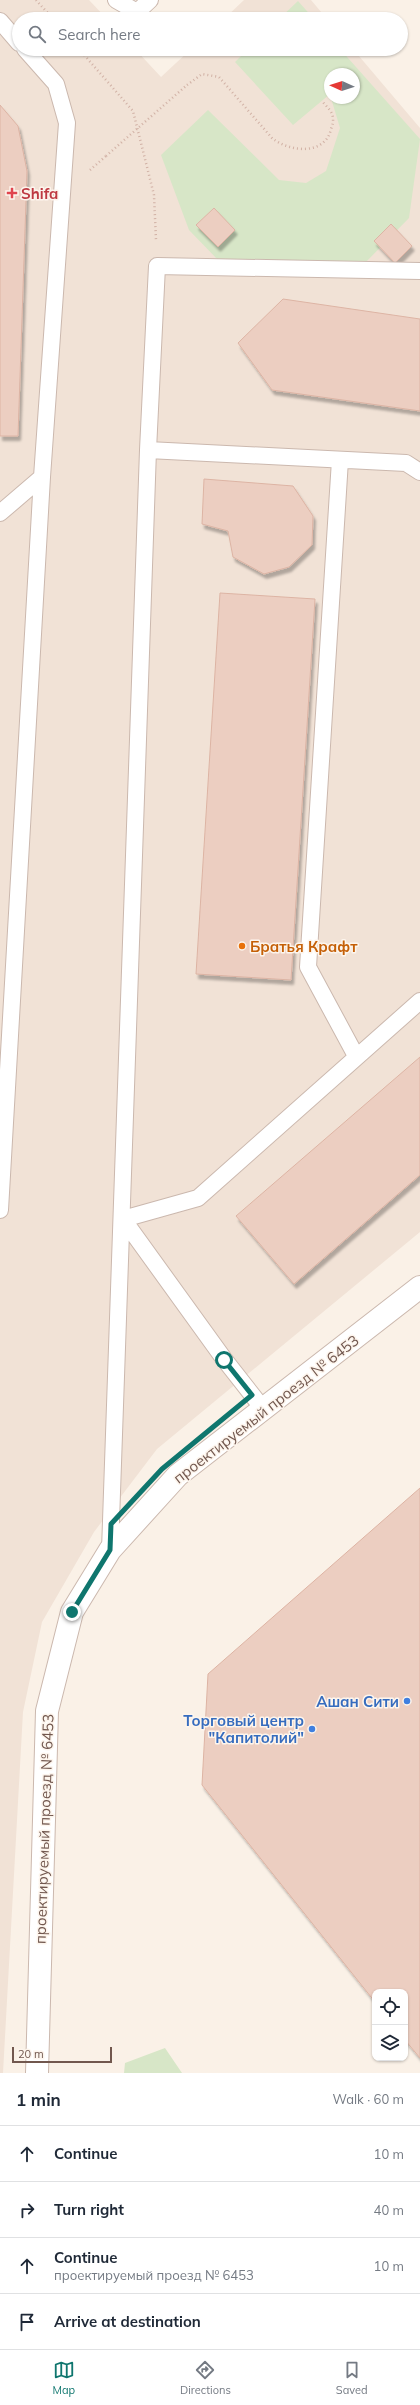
<!DOCTYPE html>
<html lang="en">
<head>
<meta charset="utf-8">
<style>
	body { margin:0; font-family:Mulish,sans-serif; background:#f6f6f7; color:#1f2937 }
	.controls { position:absolute; right:12px; bottom:12px; display:grid; overflow:hidden; border-radius:8px; box-shadow:0 1px 3px #0004 }
	.controls button { width:36px; height:36px; display:grid; place-items:center; padding:0; border:0; border-bottom:1px solid #e0e1e3; background:#fff; color:#1f2937; font:20px sans-serif }
	.compass { position:absolute; left:324px; top:68px; width:36px; height:36px; border-radius:50%; background:#fff; box-shadow:0 1px 3px #0004; rotate:273deg }
	.scale { position:absolute; left:12px; bottom:10px; width:100px; box-sizing:border-box; padding-left:4px; border:2px solid #71574e; border-top:0; font-size:11px; line-height:14px; white-space:nowrap; color:#71574e; -webkit-text-stroke:3px #fdf5ed; paint-order:stroke }
	.stop { position:absolute; width:12px; height:12px; margin:-9px; border:3px solid #0f766e; border-radius:50%; background:#fff }
	.stop.end { background:#0f766e; border-color:#fff; box-shadow:0 1px 4px #0008 }
	.list { margin:0; padding:0; list-style:none }
	h2 { display:flex; justify-content:space-between; align-items:center; height:52px; margin:0; padding:0 16px; font-size:17px }
	h2 small { font-size:13px; font-weight:400; color:#747a83 }
	.list li { display:grid; grid-template-columns:26px 1fr auto; gap:12px; align-items:center; box-sizing:border-box; height:56px; padding:0 16px; border-top:1px solid #e0e1e3 }
	.list b { display:block; font-size:15px; white-space:nowrap }
	.list p { margin:0; font-size:13px; white-space:nowrap; color:#747a83 }
	.list em { font-size:13px; font-style:normal; color:#747a83 }
	.icon { flex:none; width:22px; height:22px; fill:none; stroke:currentColor; stroke-width:2; stroke-linecap:round; stroke-linejoin:round }
	.map { position:relative; flex:none; width:420px; height:2073px; overflow:hidden }
	.search { position:absolute; background:#fff; box-shadow:0 1px 3px #0004; left:12px; right:12px; top:12px; height:44px; display:flex; align-items:center; gap:10px; box-sizing:border-box; padding:0 14px; border-radius:22px; color:#747a83; font-size:15px }
	.sheet { height:276px; background:#fff }
	nav { display:flex; justify-content:space-around; align-items:center; box-sizing:border-box; height:56px; border-top:1px solid #e0e1e3; background:#fff; font-size:11px; color:#747a83 }
	nav a { display:grid; justify-items:center; gap:2px }
	nav .on { color:#0f766e }
	.map>svg:first-child { display:block }
	.residential { fill:#f1e2d6; fill-rule:evenodd }
	.green { fill:#d7e6c7 }
	.building { fill:#eccec1; stroke:#ddb4a4; filter:url(#shadow) }
	.lines { fill:none; stroke-linecap:round; stroke-linejoin:round }
	.lane-casing { stroke:#cbb8ae; stroke-width:18 }
	.street-casing { stroke:#cbb8ae; stroke-width:24 }
	.path { stroke:#d1b1a5; stroke-width:2.5; stroke-dasharray:1 3; stroke-linecap:butt }
	.lane { stroke:#fff; stroke-width:16 }
	.street { stroke:#fff; stroke-width:22 }
	.path-bridge { stroke:#d1b1a5; stroke-width:2.5; stroke-dasharray:1 3; stroke-linecap:butt }
	.route { stroke:#0f766e; stroke-width:5 }
	.health-dot { fill:#e0444e; stroke:#fdf5ed; stroke-width:1.5 }
	.food-dot { fill:#e8710a; stroke:#fdf5ed; stroke-width:1.5 }
	.shop-dot { fill:#3f7fe0; stroke:#fdf5ed; stroke-width:1.5 }
	.labels { text-anchor:middle; dominant-baseline:central; stroke-width:3; stroke-linejoin:round; paint-order:stroke }
	.health-label { font-size:15px; font-weight:bold; fill:#be3a42; stroke:#fdf5ed; text-anchor:start }
	.food-label { font-size:15px; font-weight:bold; fill:#c56008; stroke:#fdf5ed; text-anchor:start }
	.street-label { font-size:15px; fill:#71574e; stroke:#fdf5ed }
	.shop-label { font-size:15px; font-weight:bold; fill:#366cbe; stroke:#fdf5ed; text-anchor:end }
</style>
</head>
<body>
<div class="map">
<svg width="420" height="2073" viewBox="0 0 420 2073">
	<defs>
		<filter id="shadow"><feDropShadow dx="2.5" dy="4.5" stdDeviation="1" flood-color="#0004"/></filter>
	</defs>
	<rect width="100%" height="100%" fill="#faf1e7"/>
	<path class="residential" d="M0 0H89L107 19H19V49H135L161 77 191 49H353L420 128V1232L157 1449 94 1532 42 1622 23 1712 3 2073H0ZM330 74H354V98H330Z
		M244 0H311L327 19H224Z"/>
	<path class="green" d="M298 1 314 19H279Z
		M248 49H340L420 139 409 218 365 263 219 261 189 230 161 155 208 110 279 180 306 183 326 171 340 128 331 98H354V74H330V94L293 125 235 62Z
		M165 2048 182 2073H124L125 2063Z"/>
	<path class="building" d="M0 105 18 126 27 171 18 436H0Z
		M214 208 235 230 218 247 196 225Z
		M391 224 412 246 395 263 374 241Z
		M283 299 420 319V411L272 390 238 343Z
		M204 479 293 486 313 516 312 545 289 567 264 574 233 557 228 531 202 524Z
		M220 593 315 599 291 980 196 974Z
		M420 1057V1175L294 1284 236 1216Z
		M420 1488V2058L405 2040V1992H375V2002L202 1785 208 1674Z"/>
	<g class="lines">
		<defs>
			<path id="lane" d="M116 0 137 12 150 0
				M0 21 19 43
				M148 450 406 463 420 472
				M340 460 308 967 356 1056
				M0 513 42 477
				M0 1210 42 477 67 123 56 84 25 49
				M264 1410 224 1359 123 1219 198 1198 420 1001
				M110 1550 148 450 157 266 420 271"/>
			<path id="street" d="M37 2073 47 1711 72 1612 110 1550 178 1475 420 1287"/>
		</defs>
		<use href="#lane" class="lane-casing"/>
		<use href="#street" class="street-casing"/>
		<path class="path" d="M36 0 53 19
			M79 49 133 111 154 195 156 240
			M187 85 202 74 219 77 272 138C289 152 325 156 331 129 333 124 334 119 332 114 330 109 325 105 322 101
			M90 170 106 156"/>
		<use href="#lane" class="lane"/>
		<use href="#street" class="street"/>
		<path class="path-bridge" d="M106 156 187 85"/>
	</g>
	<g class="lines">
		<path class="route" d="M72 1612 110 1550 111 1524 162 1469 252 1395 224 1360"/>
	</g>
	<path class="health-dot" d="M10 187h4v4h4v4h-4v4h-4v-4h-4v-4h4z"/>
	<circle class="food-dot" cx="242" cy="946" r="4"/>
	<g class="shop-dot">
		<circle cx="407" cy="1701" r="4"/>
		<circle cx="312" cy="1729" r="4"/>
	</g>
	<g class="labels">
		<g class="health-label">
			<text x="21" y="193">Shifa</text>
		</g>
		<g class="food-label">
			<text x="250" y="946">Братья Крафт</text>
		</g>
		<g class="street-label">
			<text transform="translate(266 1409) rotate(-38)">проектируемый проезд № 6453</text>
			<text transform="translate(44 1829) rotate(-88)">проектируемый проезд № 6453</text>
		</g>
		<g class="shop-label">
			<text x="399" y="1701">Ашан Сити</text>
			<text x="304" y="1720">Торговый центр<tspan x="304" dy="17">"Капитолий"</tspan></text>
		</g>
	</g>
</svg>
<div class="controls">
<button><svg class="icon" aria-label="locate" viewBox="0 0 24 24"><circle cx="12" cy="12" r="6"/><path d="M12 2v4M12 18v4M2 12h4M18 12h4"/></svg></button>
<button><svg class="icon" aria-label="layers" viewBox="0 0 24 24"><path d="M12 4l9 5-9 5-9-5zM3 14l9 5 9-5"/></svg></button>
</div>
<svg class="compass" viewBox="-18 -18 36 36"><path d="M0-13l5 13h-10z" fill="#e53935"/><path d="M0 13l5-13h-10z" fill="#747a83"/></svg>
<div class="scale">20 m</div>
<div class="stop" style="left:224px;top:1360px"></div>
<div class="stop end" style="left:72px;top:1612px"></div>
<div class="search"><svg class="icon" aria-label="search" viewBox="0 0 24 24"><circle cx="10" cy="10" r="6"/><path d="M15 15l6 6"/></svg>Search here</div>
</div>
<section class="sheet">
<h2>1 min<small>Walk · 60 m</small></h2>
<ul class="list">
<li><svg class="icon" aria-label="ahead" viewBox="0 0 24 24"><path d="M12 20V5M6 11l6-6 6 6"/></svg><div><b>Continue</b></div><em>10 m</em></li>
<li><svg class="icon" aria-label="right" viewBox="0 0 24 24"><path d="M7 20v-9h11M14 6l5 5-5 5"/></svg><div><b>Turn right</b></div><em>40 m</em></li>
<li><svg class="icon" aria-label="ahead" viewBox="0 0 24 24"><path d="M12 20V5M6 11l6-6 6 6"/></svg><div><b>Continue</b><p>проектируемый проезд № 6453</p></div><em>10 m</em></li>
<li><svg class="icon" aria-label="arrive" viewBox="0 0 24 24"><path d="M6 21V4h12l-3 4 3 4H6"/></svg><div><b>Arrive at destination</b></div></li>
</ul>
</section>
<nav>
<a class="on"><svg class="icon" aria-label="map" viewBox="0 0 24 24"><path d="M3 6l6-2 6 2 6-2v14l-6 2-6-2-6 2zM9 4v14M15 6v14"/></svg>Map</a>
<a><svg class="icon" aria-label="directions" viewBox="0 0 24 24"><path d="M12 3l9 9-9 9-9-9zM9 14v-3h6M13 9l2 2-2 2"/></svg>Directions</a>
<a><svg class="icon" aria-label="saved" viewBox="0 0 24 24"><path d="M7 4h10v16l-5-4-5 4z"/></svg>Saved</a>
</nav>
</body>
</html>
